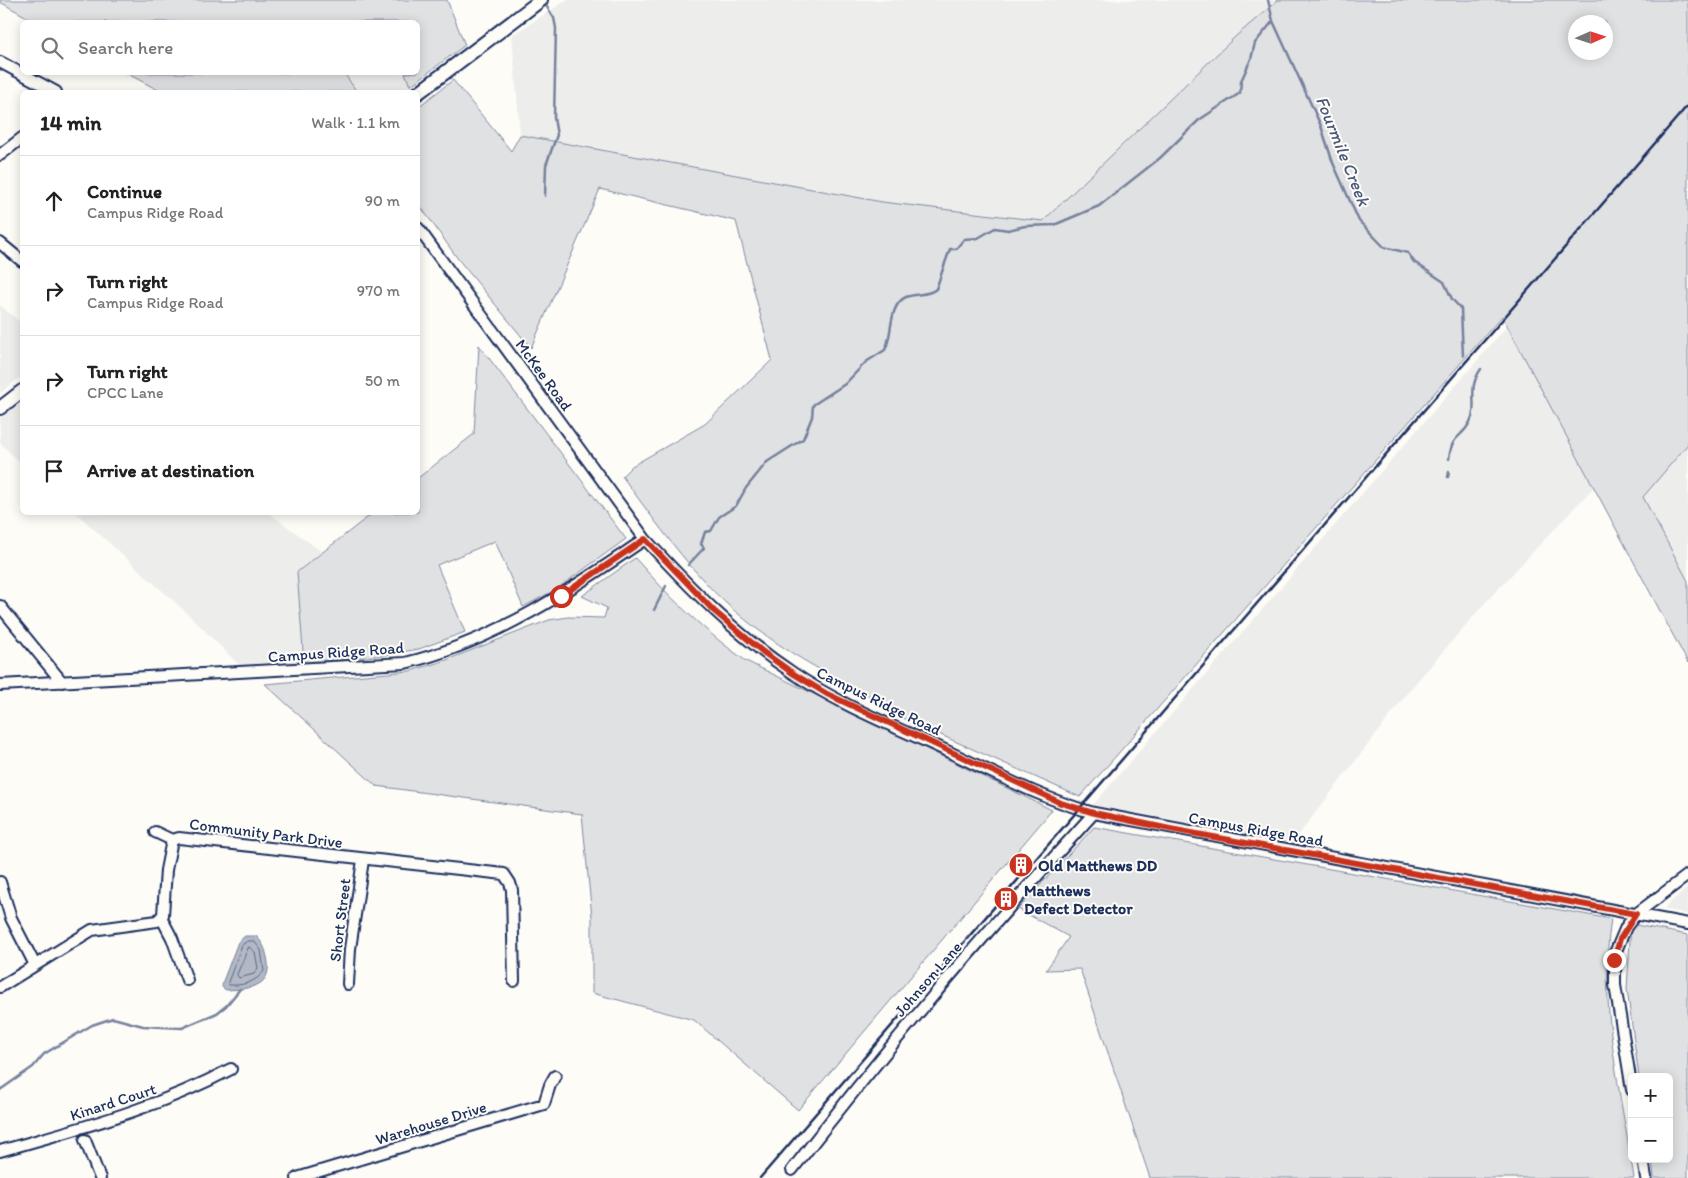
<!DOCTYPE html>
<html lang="en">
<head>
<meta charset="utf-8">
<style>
	body { margin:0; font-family:Itim,sans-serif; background:#f6f6f6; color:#222 }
	.controls { position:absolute; right:15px; bottom:15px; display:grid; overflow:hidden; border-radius:8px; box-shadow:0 2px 12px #0003 }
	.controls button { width:45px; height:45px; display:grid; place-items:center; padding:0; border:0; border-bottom:1px solid #e0e0e0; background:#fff; color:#222; font:25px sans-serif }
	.compass { position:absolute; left:1568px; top:15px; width:45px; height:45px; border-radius:50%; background:#fff; box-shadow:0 2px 12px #0003; rotate:87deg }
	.stop { position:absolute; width:15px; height:15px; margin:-11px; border:4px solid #c8321e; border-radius:50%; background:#fff }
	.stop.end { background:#c8321e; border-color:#fff; box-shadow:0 1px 5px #0008 }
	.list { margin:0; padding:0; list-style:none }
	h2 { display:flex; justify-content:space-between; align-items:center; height:65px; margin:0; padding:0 20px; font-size:21px }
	h2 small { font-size:16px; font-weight:400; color:#767676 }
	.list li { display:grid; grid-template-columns:32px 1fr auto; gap:15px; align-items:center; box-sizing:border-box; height:90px; padding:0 20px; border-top:1px solid #e0e0e0 }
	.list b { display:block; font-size:19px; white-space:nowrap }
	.list p { margin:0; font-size:16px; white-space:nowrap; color:#767676 }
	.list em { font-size:16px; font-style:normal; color:#767676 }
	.icon { flex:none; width:28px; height:28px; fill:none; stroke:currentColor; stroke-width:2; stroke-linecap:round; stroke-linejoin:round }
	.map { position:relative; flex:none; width:1688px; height:1178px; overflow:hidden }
	.search { position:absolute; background:#fff; box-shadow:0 2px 12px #0003; left:20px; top:20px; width:400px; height:55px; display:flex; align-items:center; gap:12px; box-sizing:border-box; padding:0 18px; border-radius:8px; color:#767676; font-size:19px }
	.panel { position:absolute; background:#fff; box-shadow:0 2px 12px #0003; left:20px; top:90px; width:400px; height:425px; border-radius:8px }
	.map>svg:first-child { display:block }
	.built { fill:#edeeec }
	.green { fill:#e0e1e3; stroke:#7e88a0; fill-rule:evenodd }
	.water { fill:#b3b8c5; stroke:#76819c }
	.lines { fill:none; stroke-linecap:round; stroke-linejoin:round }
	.shore { stroke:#586687; stroke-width:1 }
	.stream { stroke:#76819c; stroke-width:2.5 }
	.minor-casing { stroke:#1b2f5e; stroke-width:14 }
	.major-casing { stroke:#1b2f5e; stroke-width:16 }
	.minor { stroke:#fdfcf7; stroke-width:10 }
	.major { stroke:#fdfcf7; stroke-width:12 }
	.rail { stroke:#1b2f5e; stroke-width:2.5 }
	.route { stroke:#c8321e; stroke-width:6 }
	.labels { text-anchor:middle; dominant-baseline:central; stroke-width:4; stroke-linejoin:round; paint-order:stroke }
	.street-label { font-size:16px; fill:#1b2f5e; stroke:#fdfcf7 }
	.poi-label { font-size:16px; font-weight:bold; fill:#1b2f5e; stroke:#fdfcf7; text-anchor:start }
	.water-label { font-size:18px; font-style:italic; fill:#49587d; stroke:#fdfcf7 }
</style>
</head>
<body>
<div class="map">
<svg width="1688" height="1178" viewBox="0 0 1688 1178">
	<rect width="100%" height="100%" fill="#fdfcf7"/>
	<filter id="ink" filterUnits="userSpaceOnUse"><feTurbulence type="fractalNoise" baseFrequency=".02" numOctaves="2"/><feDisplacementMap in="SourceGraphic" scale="10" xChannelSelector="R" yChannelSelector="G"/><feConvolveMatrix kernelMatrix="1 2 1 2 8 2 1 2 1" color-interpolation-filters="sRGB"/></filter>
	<g filter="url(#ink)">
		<path class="built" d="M567 0H1278L1236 36 1043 221 882 202 520 135 512 35Z
			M344 73H405L410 86 401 92H357Z
			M0 305 22 324V376L0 393Z
			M1507 326 1594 487 1485 603 1413 686 1293 842 1093 805Z
			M22 402V464L0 443V418Z
			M1688 444V581L1643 497Z
			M76 513H269L322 552 297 572 304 663 243 669 189 615Z
			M1688 887V914L1663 909Z"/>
		<path class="green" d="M0 0H447L465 45 410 86 405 73 418 72V22H36L0 2Z
			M1278 0H1688V444L1643 497 1688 581V663L1502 316 1080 797 887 711 889 705C822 673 755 637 704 581 674 548 648 512 622 476L632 466 705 424 772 360 736 221 600 189 531 348 458 259 418 203V107L453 80 511 151 520 135 882 202 1043 221 1236 36ZM1576 22H1606V52H1576Z
			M126 73H344L357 92H162Z
			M479 345 626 539 555 590 523 607 495 541 437 565 465 632 419 649 386 655 304 663 297 572 373 513 418 512V478L474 434Z
			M635 558C669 597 704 631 746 661L1052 810 798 1110 694 1020 592 993V917L582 814 376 786 265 684 410 671 444 661 549 620 568 617 604 618 607 608 582 596Z
			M1094 827 1611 919C1598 1002 1621 1095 1634 1178H1150L1080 969 1046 970 1069 937 1018 909Z
			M1631 924 1688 935V1178H1654L1652 1159H1669V1077H1639L1627 989Z"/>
		<path class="water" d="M245 936H256C263 943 265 948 267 957 274 987 250 989 226 990L222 987 223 981 238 942Z"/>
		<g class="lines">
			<path class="shore" d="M248 941H254L261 950 264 971C256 982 243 986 229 985L228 982 242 945Z
				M249 947 255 952 258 968 254 974 239 978 237 975Z"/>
			<path class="stream" d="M1268 0 1273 21 1321 126 1333 163 1359 221 1384 247 1408 253 1414 262 1444 282 1452 299 1461 309 1463 356
				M545 196 546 165 557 135 554 118 556 28 554 18 547 7
				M1449 459C1452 433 1461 440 1470 422 1479 404 1466 390 1481 369
				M1448 477 1449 472
				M688 565 704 548 701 544 705 532 711 531 719 517 736 506 746 488 767 462 803 439 812 417 813 405 845 384 866 362 885 350C893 335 888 305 906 297 916 293 928 296 936 289L950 249H956L964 239 978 238 995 228 1008 230 1025 226 1054 225 1099 206 1160 158 1199 120 1240 93 1241 81 1251 59 1255 43 1273 21
				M654 610 666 586
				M0 1090 33 1067 44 1054 92 1025 113 1018 143 1026 182 1028 217 1013 226 1006 240 989"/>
			<defs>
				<path id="minor" d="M0 62 56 92
					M0 155 22 138
					M418 228 645 539C691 589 737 636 793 673 840 705 894 726 945 750 994 773 1042 799 1094 813L1688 924
					M0 243 22 261
					M0 606 62 682
					M0 685 405 663C494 642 571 590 645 539
					M155 832 172 840
					M172 840 179 838 504 874 510 883 512 890 514 981
					M0 882 11 918 35 965
					M161 917 172 938 187 980
					M348 984 350 949 363 860
					M0 987 92 930 157 921 163 915 166 870 172 840
					M1632 1090 1615 985V953L1626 927 1636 914 1688 875
					M85 1140 100 1178
					M0 1151C80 1128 156 1109 231 1069
					M1643 1159 1646 1178
					M792 1170C887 1047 989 928 1094 813
					M297 1178 544 1104 550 1085 555 1076"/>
				<path id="major" d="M418 93 541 0
					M0 408 22 391"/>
			</defs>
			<use href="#minor" class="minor-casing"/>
			<use href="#major" class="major-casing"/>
			<use href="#minor" class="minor"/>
			<use href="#major" class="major"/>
			<path class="rail" d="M760 1178 1688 105"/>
		</g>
	</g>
	<g class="lines" filter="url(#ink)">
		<path class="route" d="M561 596 645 539 714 611 763 652 794 674 827 694 1061 803 1094 813 1170 829 1636 914 1620 939 1614 960"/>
	</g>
	<defs>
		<symbol id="building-disc" viewBox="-11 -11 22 22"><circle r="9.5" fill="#c8321e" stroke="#fdfcf7"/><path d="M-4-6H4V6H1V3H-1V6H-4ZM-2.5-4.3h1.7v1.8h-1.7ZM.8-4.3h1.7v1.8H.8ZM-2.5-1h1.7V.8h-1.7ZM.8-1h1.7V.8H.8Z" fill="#fff"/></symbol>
	</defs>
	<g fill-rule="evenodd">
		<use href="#building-disc" x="1007" y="851" width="28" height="28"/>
		<use href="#building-disc" x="992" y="885" width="28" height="28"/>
	</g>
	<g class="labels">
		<g class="street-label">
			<text transform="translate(544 375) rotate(54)">McKee Road</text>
			<text transform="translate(336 652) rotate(-4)">Campus Ridge Road</text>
			<text transform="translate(879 701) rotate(26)">Campus Ridge Road</text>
			<text transform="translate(1256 829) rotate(10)">Campus Ridge Road</text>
			<text transform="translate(266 833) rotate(7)">Community Park Drive</text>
			<text transform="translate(340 920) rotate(-83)">Short Street</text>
			<text transform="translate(928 979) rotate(-49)">Johnson Lane</text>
			<text transform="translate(113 1102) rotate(-18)">Kinard Court</text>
			<text transform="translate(431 1123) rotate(-17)">Warehouse Drive</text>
		</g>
		<g class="poi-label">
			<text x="1038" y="865">Old Matthews DD</text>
			<text x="1024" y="890">Matthews<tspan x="1024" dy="18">Defect Detector</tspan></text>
		</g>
		<g class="water-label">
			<text transform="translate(1343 151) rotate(68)">Fourmile Creek</text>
		</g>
	</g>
</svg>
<div class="controls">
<button>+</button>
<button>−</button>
</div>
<svg class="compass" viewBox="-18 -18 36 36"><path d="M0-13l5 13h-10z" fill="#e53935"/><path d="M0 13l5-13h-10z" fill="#767676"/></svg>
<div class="stop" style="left:561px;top:596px"></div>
<div class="stop end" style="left:1614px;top:960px"></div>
<div class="search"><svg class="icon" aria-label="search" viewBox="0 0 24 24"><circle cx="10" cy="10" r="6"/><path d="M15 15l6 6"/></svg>Search here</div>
<section class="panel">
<h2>14 min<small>Walk · 1.1 km</small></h2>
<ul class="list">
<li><svg class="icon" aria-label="ahead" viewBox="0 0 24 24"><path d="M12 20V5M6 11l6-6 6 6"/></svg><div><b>Continue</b><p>Campus Ridge Road</p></div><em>90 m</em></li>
<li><svg class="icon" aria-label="right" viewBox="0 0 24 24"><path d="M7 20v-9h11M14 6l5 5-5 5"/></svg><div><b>Turn right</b><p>Campus Ridge Road</p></div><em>970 m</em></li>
<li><svg class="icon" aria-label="right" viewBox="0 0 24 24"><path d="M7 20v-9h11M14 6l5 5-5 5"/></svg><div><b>Turn right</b><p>CPCC Lane</p></div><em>50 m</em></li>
<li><svg class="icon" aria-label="arrive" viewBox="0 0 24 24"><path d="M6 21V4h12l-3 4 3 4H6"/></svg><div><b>Arrive at destination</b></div></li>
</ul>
</section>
</div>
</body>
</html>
